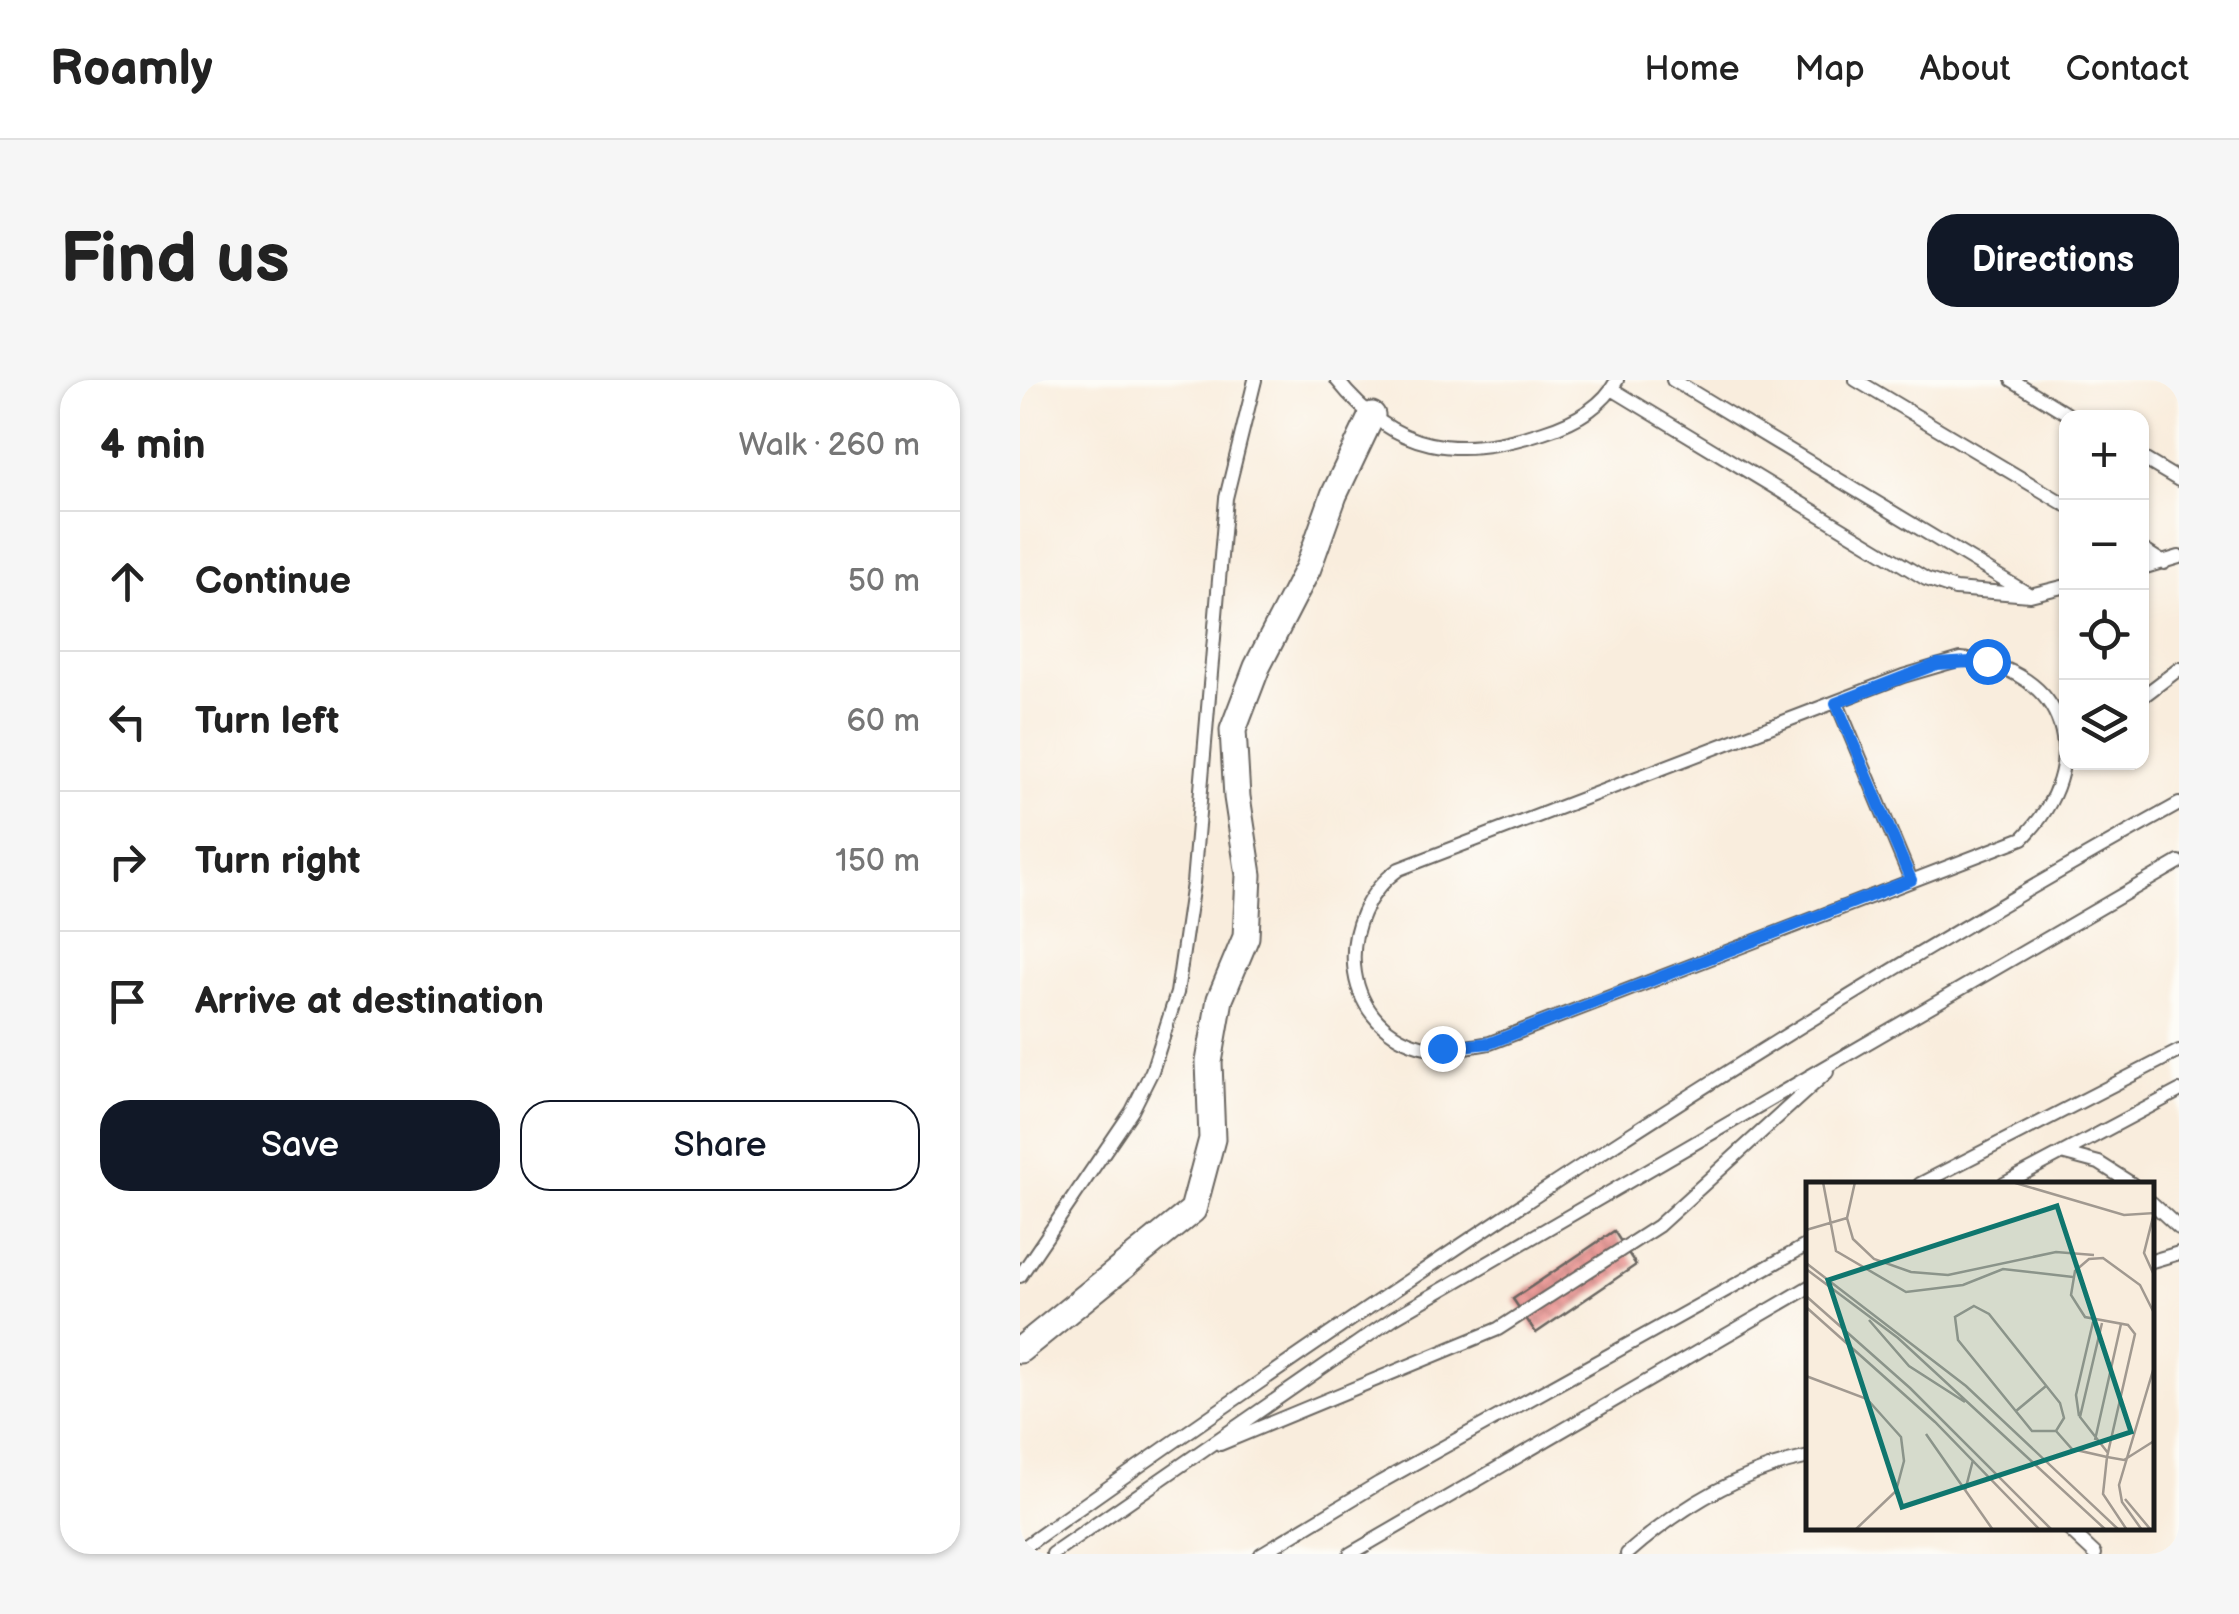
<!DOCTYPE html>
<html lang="en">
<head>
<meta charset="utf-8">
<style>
	body { margin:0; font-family:"Balsamiq Sans",sans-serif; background:#f6f6f6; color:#222 }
	.controls { position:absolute; right:30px; top:30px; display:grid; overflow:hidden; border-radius:20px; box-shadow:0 2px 8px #0004 }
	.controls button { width:90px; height:90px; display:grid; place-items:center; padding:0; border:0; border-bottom:2px solid #e0e0e0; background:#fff; color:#222; font:50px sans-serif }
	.stop { position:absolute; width:30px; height:30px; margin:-22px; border:8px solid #1a73e8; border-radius:50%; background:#fff }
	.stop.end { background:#1a73e8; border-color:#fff; box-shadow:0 2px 10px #0008 }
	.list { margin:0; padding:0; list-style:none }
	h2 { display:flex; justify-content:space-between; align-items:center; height:130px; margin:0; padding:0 40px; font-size:42px }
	h2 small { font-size:32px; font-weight:400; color:#767676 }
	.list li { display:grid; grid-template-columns:65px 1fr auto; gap:30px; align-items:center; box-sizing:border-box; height:140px; padding:0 40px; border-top:2px solid #e0e0e0 }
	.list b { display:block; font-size:38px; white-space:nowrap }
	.list em { font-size:32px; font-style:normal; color:#767676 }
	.actions { display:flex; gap:20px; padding:30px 40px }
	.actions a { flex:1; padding:22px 0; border:2px solid #111827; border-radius:30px; text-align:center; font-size:35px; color:#111827 }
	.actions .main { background:#111827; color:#fff }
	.icon { flex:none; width:55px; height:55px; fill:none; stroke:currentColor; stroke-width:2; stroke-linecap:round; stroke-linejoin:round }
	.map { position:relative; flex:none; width:1159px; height:1174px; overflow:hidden; border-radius:30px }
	header { display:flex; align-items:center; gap:60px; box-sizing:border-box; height:140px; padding:0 50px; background:#fff; border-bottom:2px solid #e0e0e0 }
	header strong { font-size:48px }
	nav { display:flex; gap:55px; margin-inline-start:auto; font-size:35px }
	.intro { display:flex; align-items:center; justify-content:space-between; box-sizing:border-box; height:240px; padding:0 60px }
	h1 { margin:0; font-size:70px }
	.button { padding:25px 45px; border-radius:30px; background:#111827; color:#fff; font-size:35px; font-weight:700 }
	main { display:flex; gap:60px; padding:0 60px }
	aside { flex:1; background:#fff; border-radius:30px; box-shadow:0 2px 8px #0004 }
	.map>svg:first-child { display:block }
	.building { fill:url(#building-cross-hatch) }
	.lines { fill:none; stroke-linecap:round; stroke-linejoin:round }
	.service-casing { stroke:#696560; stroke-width:16 }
	.minor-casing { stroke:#696560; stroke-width:29 }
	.service { stroke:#fff; stroke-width:12 }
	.minor { stroke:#fff; stroke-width:25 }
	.route { stroke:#1a73e8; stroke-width:12 }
	.inset-road { fill:none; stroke:#a19990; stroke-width:2.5 }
	.view { fill:#0f766e; fill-opacity:0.15; stroke:#0f766e; stroke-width:5 }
	.inset-edge { fill:none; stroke:#1c1c1c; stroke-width:5 }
</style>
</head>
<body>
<header>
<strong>Roamly</strong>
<nav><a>Home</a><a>Map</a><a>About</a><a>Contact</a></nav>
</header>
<div class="intro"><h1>Find us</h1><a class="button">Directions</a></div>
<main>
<aside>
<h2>4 min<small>Walk · 260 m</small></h2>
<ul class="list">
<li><svg class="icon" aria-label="ahead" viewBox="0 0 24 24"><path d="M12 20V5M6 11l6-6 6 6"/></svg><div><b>Continue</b></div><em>50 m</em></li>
<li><svg class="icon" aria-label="left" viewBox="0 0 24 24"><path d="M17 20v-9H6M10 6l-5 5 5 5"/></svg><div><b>Turn left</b></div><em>60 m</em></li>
<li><svg class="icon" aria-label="right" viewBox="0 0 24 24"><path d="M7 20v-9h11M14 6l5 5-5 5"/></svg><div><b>Turn right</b></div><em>150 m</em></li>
<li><svg class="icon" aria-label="arrive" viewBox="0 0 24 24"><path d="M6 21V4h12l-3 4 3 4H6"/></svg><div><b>Arrive at destination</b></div></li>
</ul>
<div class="actions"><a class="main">Save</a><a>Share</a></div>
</aside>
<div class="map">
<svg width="1159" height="1174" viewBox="0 0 1159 1174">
	<defs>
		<pattern id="building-cross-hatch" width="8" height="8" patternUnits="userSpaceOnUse" patternTransform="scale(2.5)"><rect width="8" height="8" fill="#ea9a97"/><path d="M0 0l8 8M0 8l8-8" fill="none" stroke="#c88482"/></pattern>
	</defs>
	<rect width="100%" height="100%" fill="#fdfcf7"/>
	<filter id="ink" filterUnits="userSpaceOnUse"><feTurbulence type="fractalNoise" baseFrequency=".01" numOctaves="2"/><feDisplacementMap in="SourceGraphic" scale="20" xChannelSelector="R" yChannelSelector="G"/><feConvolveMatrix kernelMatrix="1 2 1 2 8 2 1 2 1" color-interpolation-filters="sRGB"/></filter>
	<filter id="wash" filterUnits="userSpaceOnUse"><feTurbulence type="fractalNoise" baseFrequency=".0048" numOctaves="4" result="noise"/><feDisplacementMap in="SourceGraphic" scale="40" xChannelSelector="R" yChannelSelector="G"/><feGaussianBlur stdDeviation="2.25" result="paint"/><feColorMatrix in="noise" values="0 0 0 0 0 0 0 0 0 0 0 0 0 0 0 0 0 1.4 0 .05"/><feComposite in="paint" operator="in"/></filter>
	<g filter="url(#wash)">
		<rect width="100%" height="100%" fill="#f9eddd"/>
		<g id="blocks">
			<path class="building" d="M594 851 616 885 516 953 493 919Z"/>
		</g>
	</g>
	<g filter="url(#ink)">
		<use href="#blocks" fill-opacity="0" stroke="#696560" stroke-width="2.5"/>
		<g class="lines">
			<defs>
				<path id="service" d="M317 0C375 73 439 80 523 52 552 43 582 28 597 0
					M653 0 1010 215 1046 206
					M836 0 1046 125
					M992 0 1054 38
					M592 9 906 199 935 209 1010 215
					M1122 78 1159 100
					M1122 169 1144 183
					M1122 188 1159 177
					M941 279C1049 288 1076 385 1003 458L470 663C448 667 424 672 401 666 317 643 314 535 379 489L883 296Z
					M1122 317 1159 289
					M817 323 891 500
					M1045 774 1079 783 1112 804
					M900 804 1159 671
					M984 804 1159 711
					M1132 823 1159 848
					M1132 881 1159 873
					M0 896 112 731 132 691 157 613 173 503 206 118 235 0
					M200 1064 478 949 638 846 807 692
					M1045 1146 1075 1174
					M0 1170C375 904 756 647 1159 424
					M33 1174 375 937 1159 482
					M241 1174 359 1103 789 864
					M330 1174 789 907
					M607 1174C659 1128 720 1091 789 1077"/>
				<path id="minor" d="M0 970 173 830 192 759 189 682 200 619 226 557 229 495 217 417 213 350 237 287 288 188 314 115 352 35"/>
			</defs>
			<use href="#service" class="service-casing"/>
			<use href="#minor" class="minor-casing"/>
			<use href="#service" class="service"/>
			<use href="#minor" class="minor"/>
		</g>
	</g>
	<g class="lines" filter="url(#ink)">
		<path class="route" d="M422 668 470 663 891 500 816 323 917 284 967 281"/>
	</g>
	<g transform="translate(786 802)">
		<rect width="348" height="348" fill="#f9eddd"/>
		<path class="inset-road" d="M17 0 30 69 100 110 157 103 197 87 267 95M49 0 41 36 47 57 68 77 105 90 142 93 250 70 288 73M206 0 318 33 348 31 338 71 348 93M0 48 41 36M0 81 160 204 313 348M0 87 92 156 300 348M0 114 104 206 246 348M168 124 183 132 254 221 258 236 250 249H226L152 158 149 135ZM0 125 129 240 234 348M348 131 334 103 297 76 283 77 269 89 265 113 279 135 322 143 329 152 301 275 318 278 348 259M63 138 103 184 159 220M296 141 274 235 302 271M0 194 61 217 95 255 98 279 90 309 49 348M210 229 240 204M273 234 270 213 287 140M250 249 266 267 301 275 297 312 321 348M120 252 187 348M289 258 315 142M159 309 167 278M319 317 345 348M336 348 316 320 313 303 348 185"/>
		<path class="view" d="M251 24 325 250 96 325 22 98Z"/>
		<rect width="348" height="348" class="inset-edge"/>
	</g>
</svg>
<div class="controls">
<button>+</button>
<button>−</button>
<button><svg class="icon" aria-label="locate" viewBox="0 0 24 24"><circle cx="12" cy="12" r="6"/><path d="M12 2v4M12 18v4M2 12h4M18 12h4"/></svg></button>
<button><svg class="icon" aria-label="layers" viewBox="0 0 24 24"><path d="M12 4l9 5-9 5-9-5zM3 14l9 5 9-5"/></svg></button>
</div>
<div class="stop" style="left:967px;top:281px"></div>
<div class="stop end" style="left:422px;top:668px"></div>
</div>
</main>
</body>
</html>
